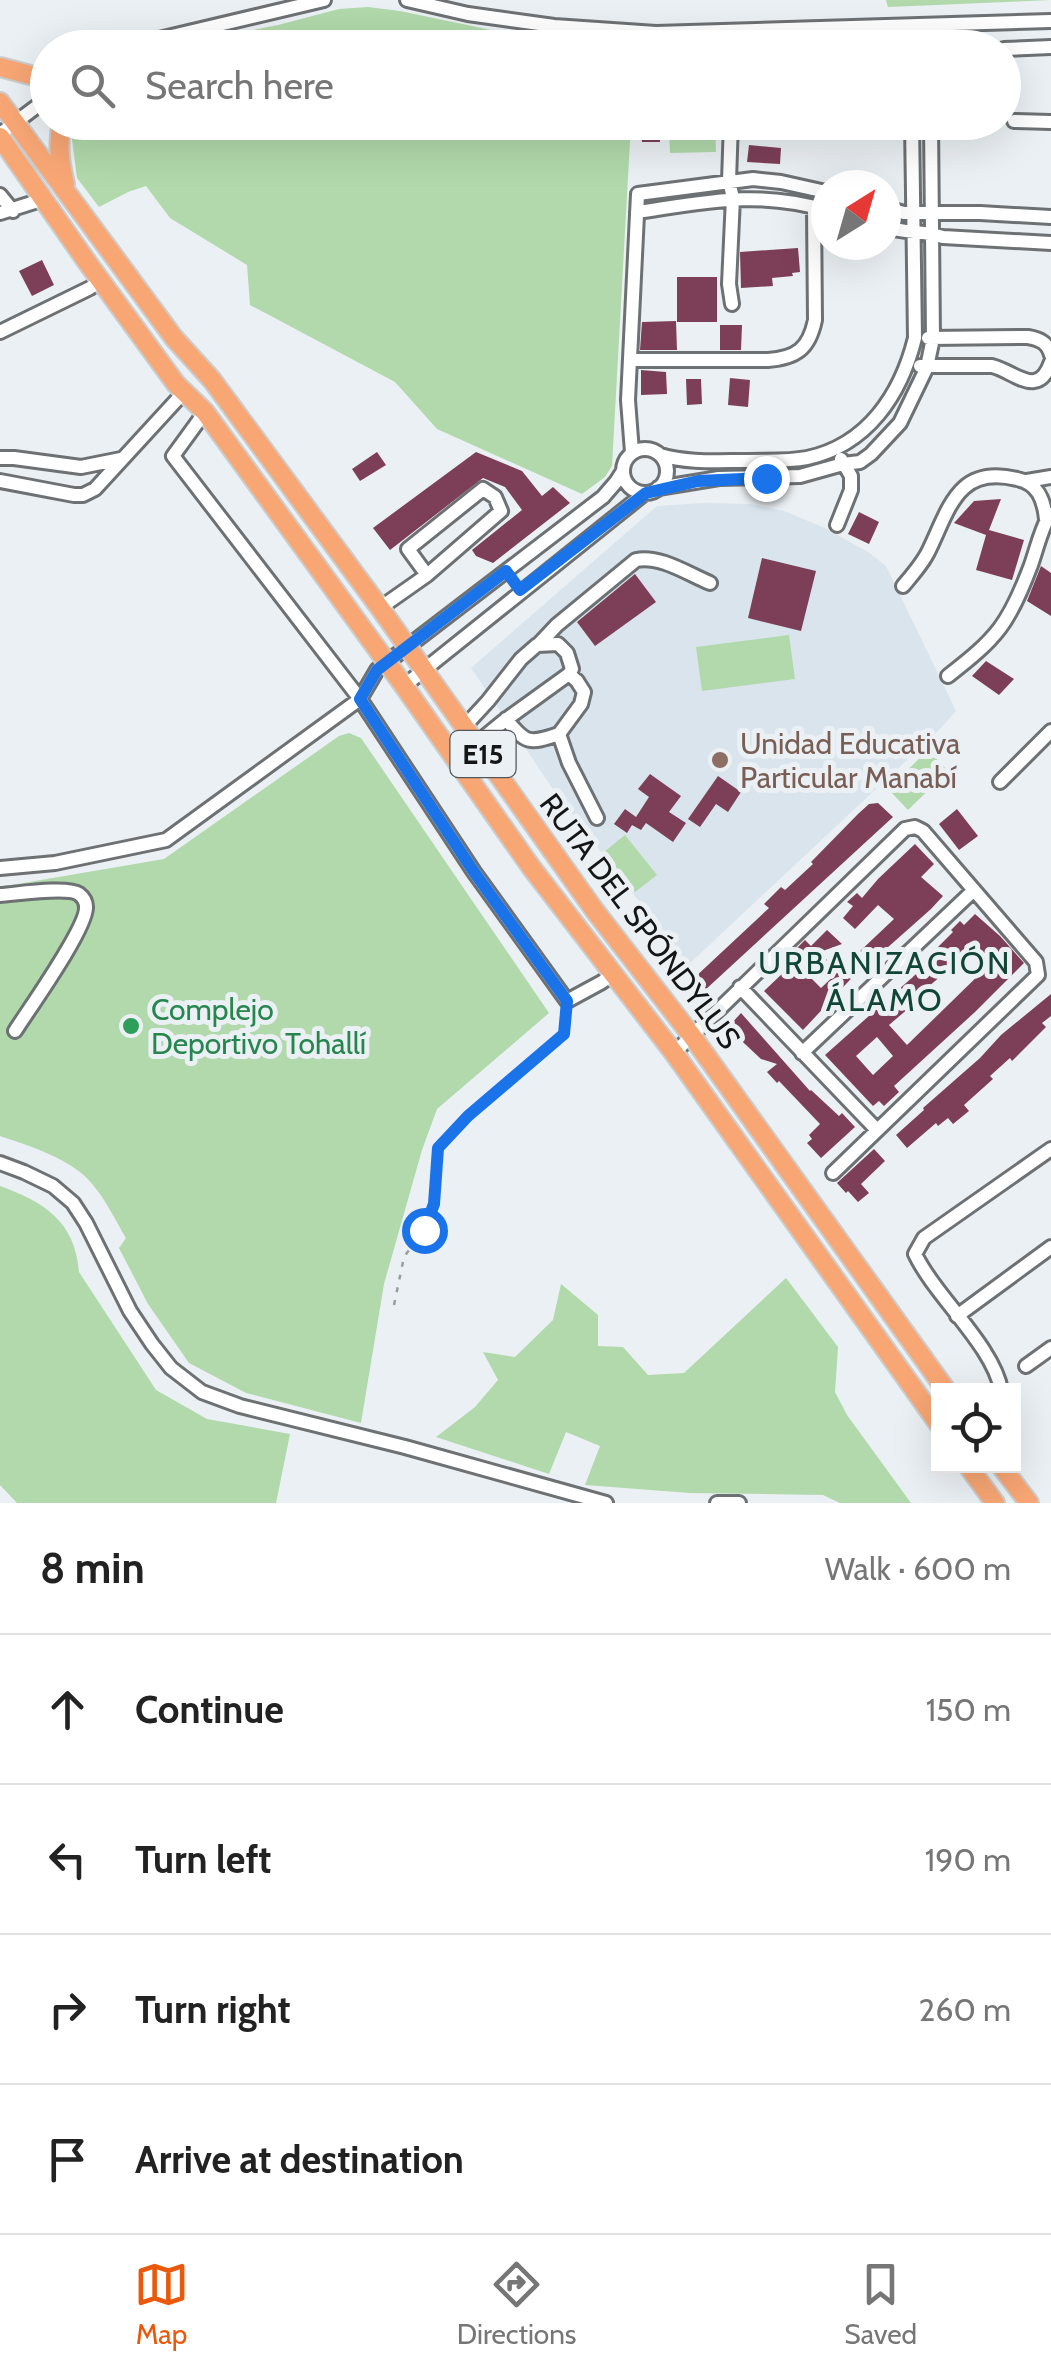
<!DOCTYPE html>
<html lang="en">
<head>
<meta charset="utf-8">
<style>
	body { margin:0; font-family:Cabin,sans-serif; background:#f2f2f2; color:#222 }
	.controls { position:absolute; right:30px; bottom:30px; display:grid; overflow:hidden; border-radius:0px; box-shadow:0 10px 40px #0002 }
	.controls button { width:90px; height:90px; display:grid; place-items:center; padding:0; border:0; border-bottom:2px solid #e0e0e0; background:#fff; color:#222; font:50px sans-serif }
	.compass { position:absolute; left:811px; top:170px; width:90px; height:90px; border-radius:50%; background:#fff; box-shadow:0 10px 40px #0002; rotate:37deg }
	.stop { position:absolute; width:30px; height:30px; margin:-22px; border:8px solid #1a73e8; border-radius:50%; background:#fff }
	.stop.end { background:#1a73e8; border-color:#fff; box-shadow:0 2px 10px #0008 }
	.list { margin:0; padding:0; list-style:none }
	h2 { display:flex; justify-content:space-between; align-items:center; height:130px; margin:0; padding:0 40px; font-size:42px }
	h2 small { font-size:32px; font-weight:400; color:#767676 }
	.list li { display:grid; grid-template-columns:65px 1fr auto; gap:30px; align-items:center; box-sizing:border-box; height:150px; padding:0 40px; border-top:2px solid #e0e0e0 }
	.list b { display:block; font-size:38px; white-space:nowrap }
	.list em { font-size:32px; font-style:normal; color:#767676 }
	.icon { flex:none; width:55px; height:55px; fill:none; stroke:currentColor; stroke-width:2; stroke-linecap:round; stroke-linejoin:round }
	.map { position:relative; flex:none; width:1051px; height:1503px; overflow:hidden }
	.search { position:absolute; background:#fff; box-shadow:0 10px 40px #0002; left:30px; right:30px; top:30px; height:110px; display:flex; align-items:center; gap:25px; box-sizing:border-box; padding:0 35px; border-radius:55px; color:#767676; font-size:38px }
	.sheet { height:730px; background:#fff }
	nav { display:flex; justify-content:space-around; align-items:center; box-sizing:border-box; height:140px; border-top:2px solid #e0e0e0; background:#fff; font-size:28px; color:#767676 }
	nav a { display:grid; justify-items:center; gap:5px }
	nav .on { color:#ea580c }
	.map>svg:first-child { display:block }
	.built { fill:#d9e4ed }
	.green { fill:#b1d9ab }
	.building { fill:#7c3f57; fill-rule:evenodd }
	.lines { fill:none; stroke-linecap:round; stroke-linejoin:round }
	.minor-casing { stroke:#6d7174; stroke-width:18 }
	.highway-casing { stroke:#cbcccc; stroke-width:22 }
	.path { stroke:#999da0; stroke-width:2.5; stroke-dasharray:5 8; stroke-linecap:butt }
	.minor { stroke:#fff; stroke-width:12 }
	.highway { stroke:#f8a674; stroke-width:18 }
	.route { stroke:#1a73e8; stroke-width:12 }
	.education-dot { fill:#8d6e63; stroke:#ebf0f4; stroke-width:4 }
	.leisure-dot { fill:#2e9e5b; stroke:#ebf0f4; stroke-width:4 }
	.labels { text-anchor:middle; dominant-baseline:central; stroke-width:10; stroke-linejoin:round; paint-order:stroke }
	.shield { fill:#ebf0f4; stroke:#545759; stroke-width:2.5 }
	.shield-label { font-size:28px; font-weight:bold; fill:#131516 }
	.education-label { font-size:30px; fill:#785e54; stroke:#ebf0f4; text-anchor:start }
	.street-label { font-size:30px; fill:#131516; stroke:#ebf0f4 }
	.leisure-label { font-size:30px; fill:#27864d; stroke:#ebf0f4; text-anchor:start }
	.neighbourhood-label { font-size:32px; letter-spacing:2.5px; fill:#114536; stroke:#ebf0f4 }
</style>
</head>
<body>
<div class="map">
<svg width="1051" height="1503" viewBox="0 0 1051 1503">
	<rect width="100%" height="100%" fill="#ebf0f4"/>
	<path class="built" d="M704 503 751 504 784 511 825 528 868 552 886 566 956 711 940 729 688 965 555 792 471 668 657 506Z"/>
	<path class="green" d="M886 0H1051L888 7Z
		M368 7 400 11 496 31 635 47H168L278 25 339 9Z
		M73 123H631L612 466 605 477 582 494 437 429 395 382 250 305 247 265 170 218 146 186 128 192 99 207 77 178 71 132Z
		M669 123H715L716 152 670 153Z
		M789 635 795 679 702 691 696 647Z
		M349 733 361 738 549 1013 437 1109 422 1150 384 1284 361 1423 246 1393 189 1363 148 1304 119 1248 126 1238C113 1216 101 1189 80 1172 58 1155 27 1145 0 1136V887L164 859 339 736Z
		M928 750 948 771 908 810 888 789Z
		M625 835 657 875 635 892 604 852Z
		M0 1186C44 1202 75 1221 79 1272L156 1390 207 1419 290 1434 276 1503H17L0 1485Z
		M786 1278 838 1347 835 1392 847 1415 911 1503H840L823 1495 690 1493 585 1485 600 1446 566 1432 549 1474 436 1437 475 1407 498 1380 483 1352 515 1357 553 1320 561 1284 598 1315V1346L623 1347 648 1375 684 1373Z"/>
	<path class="building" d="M641 124H659L660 142H642Z
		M749 145 781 148 780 164 747 162Z
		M798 248 800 272 792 273 793 276 772 278 773 286 741 288 740 252Z
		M42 260 54 285 32 296 19 271Z
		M677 277H717V322H677Z
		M676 321 677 350H640L642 322Z
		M720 325H742L741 350H720Z
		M641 370 666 372 667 394 641 395Z
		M730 378 750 380 748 407 728 405Z
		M686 379H701L702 404 687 405Z
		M377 452 386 465 360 481 352 469Z
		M476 452 522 471 542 496 553 487 570 503 493 563 476 556 472 550 522 510 505 487 483 478 390 550 373 528Z
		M1001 499 989 530 1024 540 1012 580 976 570 986 535 954 523 974 501Z
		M859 512 879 522 869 544 848 534Z
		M762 558 816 571 801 631 748 618Z
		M1041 566 1051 573V616L1027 601Z
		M635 574 656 602 595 646 577 622Z
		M986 661 1014 679 999 695 972 676Z
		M650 774 681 796 669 812 686 823 673 842 646 823 641 830 632 825 627 833 614 824 625 809 636 817 649 797 638 789Z
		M718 776 741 792 728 812 716 804 700 827 688 819Z
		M878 803 893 817 704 991 693 979 769 908 764 904 781 887 785 890 813 864 811 862 858 814 869 804Z
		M957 809 978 836 959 850 939 824Z
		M915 844 934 864 921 877 943 896 931 909 878 956 875 953 803 1030 764 991 803 954 797 948 805 940 811 946 827 930 842 944 820 952 827 960 811 978 821 988 894 919 878 905 855 929 843 918 853 906 847 902 857 893 862 898 878 879Z
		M975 914 1000 936 1024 963 975 1012 894 1086 899 1092 884 1106 879 1101 873 1106 825 1055 933 959 930 955 953 932 951 930 960 921 964 925ZM971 954 987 967 907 1045 889 1025 930 990 928 987 962 958 964 961ZM877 1037 893 1056 873 1075 856 1056Z
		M1051 994V1016L1042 1023 1046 1027 1012 1061 1010 1058 990 1076 993 1079 964 1105 969 1111 953 1124 948 1118 938 1126 936 1123 907 1148 896 1135 924 1110 923 1108 980 1058 1001 1035Z
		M741 1013 810 1091 811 1090 839 1116 842 1113 855 1127 821 1158 807 1143 812 1139 809 1135 820 1124 779 1081 777 1083 767 1072 777 1064 761 1059 730 1030 732 1028 730 1025Z
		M874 1149 885 1161 861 1184 869 1193 858 1202 848 1191 846 1193 837 1183Z"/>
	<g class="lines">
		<defs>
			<path id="minor" d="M407 0 468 14 554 26 656 33 1051 21
				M121 48 324 0
				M1004 49 1051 47
				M1014 121 1051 122
				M731 122 729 181 733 198 729 284 732 304
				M0 134 48 98
				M0 195 13 211
				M886 208 904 213H980L1051 217
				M637 212C706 202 757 190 826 210
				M0 213 44 199
				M886 227C905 233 924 231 943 237L1051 243
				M0 332 90 288 101 280
				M928 338 1028 337C1040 339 1048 343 1051 355
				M631 360H768C796 358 809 349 815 320L814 207
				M920 366H992C1014 371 1038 400 1051 362
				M205 412 173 456 360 699 474 872 567 1001 602 982 613 974
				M623 471a22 22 0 1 1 44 0a22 22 0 1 1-44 0Z
				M632 452 628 400 638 194 753 179 781 182 826 192
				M660 455C688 463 716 461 745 461 765 460 786 462 807 458 868 445 901 394 915 338L912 122
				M0 458H14L81 467 121 459
				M0 481 74 495H83L95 489 185 391
				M1027 481 1051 477
				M658 488 719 478 800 476 843 464 860 462 871 454 900 423 927 367 933 338 931 122
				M837 525 851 490V476L841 459
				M903 586C913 574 924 562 930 548 950 506 959 465 1017 479 1038 483 1044 500 1046 519
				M380 608 427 575 501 511 495 497 483 489 408 549 427 575
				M539 644 557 625 636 560C660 555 688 574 710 583
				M569 674 577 681 584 692 581 704 559 734 569 763 597 818
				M948 676C997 638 1009 624 1031 565 1037 548 1041 529 1050 514
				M404 686 645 493
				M506 719C526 744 529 744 559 734
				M464 727 488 701 521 659 537 645 558 644 567 653 572 669 569 674 504 721 476 744
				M1000 782 1051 731
				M0 868 55 863 166 840 360 699 377 670 603 497 616 482 623 471
				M0 895C16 894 67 886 79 894 83 897 86 902 86 907 87 928 29 1009 15 1031
				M740 987 876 1129
				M674 1053 905 829 915 827 923 831 1036 962 1038 975 833 1173
				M802 1053 974 890
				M0 1163 24 1172 53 1186 73 1203 86 1223 130 1311 152 1344 171 1368 202 1392 240 1406 405 1447 606 1503
				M957 1316 1051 1247
				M1026 1366 1051 1348
				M1001 1390C994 1347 935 1296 915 1254L924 1238 1051 1149
				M717 1503H739"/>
			<path id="highway" d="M0 67 34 76H48
				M0 102 174 338 212 380 380 608 595 911 692 1036 946 1390
				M62 122C57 144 60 163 65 184
				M0 137 87 262 176 384 205 412 404 686 531 867 674 1053 938 1423
				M968 1466 995 1503
				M1001 1466 1029 1503"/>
		</defs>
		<use href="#minor" class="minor-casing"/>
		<use href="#highway" class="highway-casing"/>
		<path class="path" d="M394 1305 404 1257 424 1230 434 1204 438 1148 468 1116 563 1033 566 1012
			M933 1439 938 1446"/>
		<use href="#minor" class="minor"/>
		<use href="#highway" class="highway"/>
	</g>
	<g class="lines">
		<path class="route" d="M424 1230 434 1204 438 1148 468 1116 564 1034 567 1001 474 872 360 699 377 670 506 571 520 590 646 493 698 481 766 478"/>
	</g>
	<circle class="education-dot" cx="720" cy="760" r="10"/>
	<circle class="leisure-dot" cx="131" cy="1026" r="10"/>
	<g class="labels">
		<rect class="shield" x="450.5" y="731" width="65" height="46" rx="8"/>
		<g class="shield-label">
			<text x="483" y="754">E15</text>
		</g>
		<g class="education-label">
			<text x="740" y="743">Unidad Educativa<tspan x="740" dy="34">Particular Manabí</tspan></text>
		</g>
		<g class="street-label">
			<text transform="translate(640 921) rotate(53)">RUTA DEL SPÓNDYLUS</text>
		</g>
		<g class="leisure-label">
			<text x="151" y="1009">Complejo<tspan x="151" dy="34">Deportivo Tohallí</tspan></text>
		</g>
		<g class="neighbourhood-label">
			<text x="885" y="962">URBANIZACIÓN<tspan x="885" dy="37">ÁLAMO</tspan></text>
		</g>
	</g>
</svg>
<div class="controls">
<button><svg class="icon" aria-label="locate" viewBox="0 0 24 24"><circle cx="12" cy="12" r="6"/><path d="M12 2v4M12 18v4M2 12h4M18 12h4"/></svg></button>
</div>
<svg class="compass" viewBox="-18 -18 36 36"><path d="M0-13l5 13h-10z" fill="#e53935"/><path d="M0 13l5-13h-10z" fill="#767676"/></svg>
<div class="stop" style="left:424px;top:1230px"></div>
<div class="stop end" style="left:766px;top:478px"></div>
<div class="search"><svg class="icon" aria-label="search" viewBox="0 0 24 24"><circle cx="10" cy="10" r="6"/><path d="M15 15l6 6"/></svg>Search here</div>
</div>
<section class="sheet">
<h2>8 min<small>Walk · 600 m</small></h2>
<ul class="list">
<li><svg class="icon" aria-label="ahead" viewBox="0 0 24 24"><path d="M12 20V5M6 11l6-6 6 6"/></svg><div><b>Continue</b></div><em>150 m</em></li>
<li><svg class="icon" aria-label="left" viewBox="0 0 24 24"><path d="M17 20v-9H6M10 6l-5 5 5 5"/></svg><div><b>Turn left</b></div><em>190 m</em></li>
<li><svg class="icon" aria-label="right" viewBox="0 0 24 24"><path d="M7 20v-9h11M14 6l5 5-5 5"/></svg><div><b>Turn right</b></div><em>260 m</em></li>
<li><svg class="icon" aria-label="arrive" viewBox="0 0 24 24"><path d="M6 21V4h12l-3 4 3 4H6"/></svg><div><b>Arrive at destination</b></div></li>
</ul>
</section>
<nav>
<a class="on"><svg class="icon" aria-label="map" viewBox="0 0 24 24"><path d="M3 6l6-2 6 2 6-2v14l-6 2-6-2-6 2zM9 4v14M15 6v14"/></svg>Map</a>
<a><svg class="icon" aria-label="directions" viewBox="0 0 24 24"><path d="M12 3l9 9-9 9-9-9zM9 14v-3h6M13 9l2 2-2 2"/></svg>Directions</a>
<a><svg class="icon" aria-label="saved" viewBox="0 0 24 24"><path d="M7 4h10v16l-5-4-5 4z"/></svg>Saved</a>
</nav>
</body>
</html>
